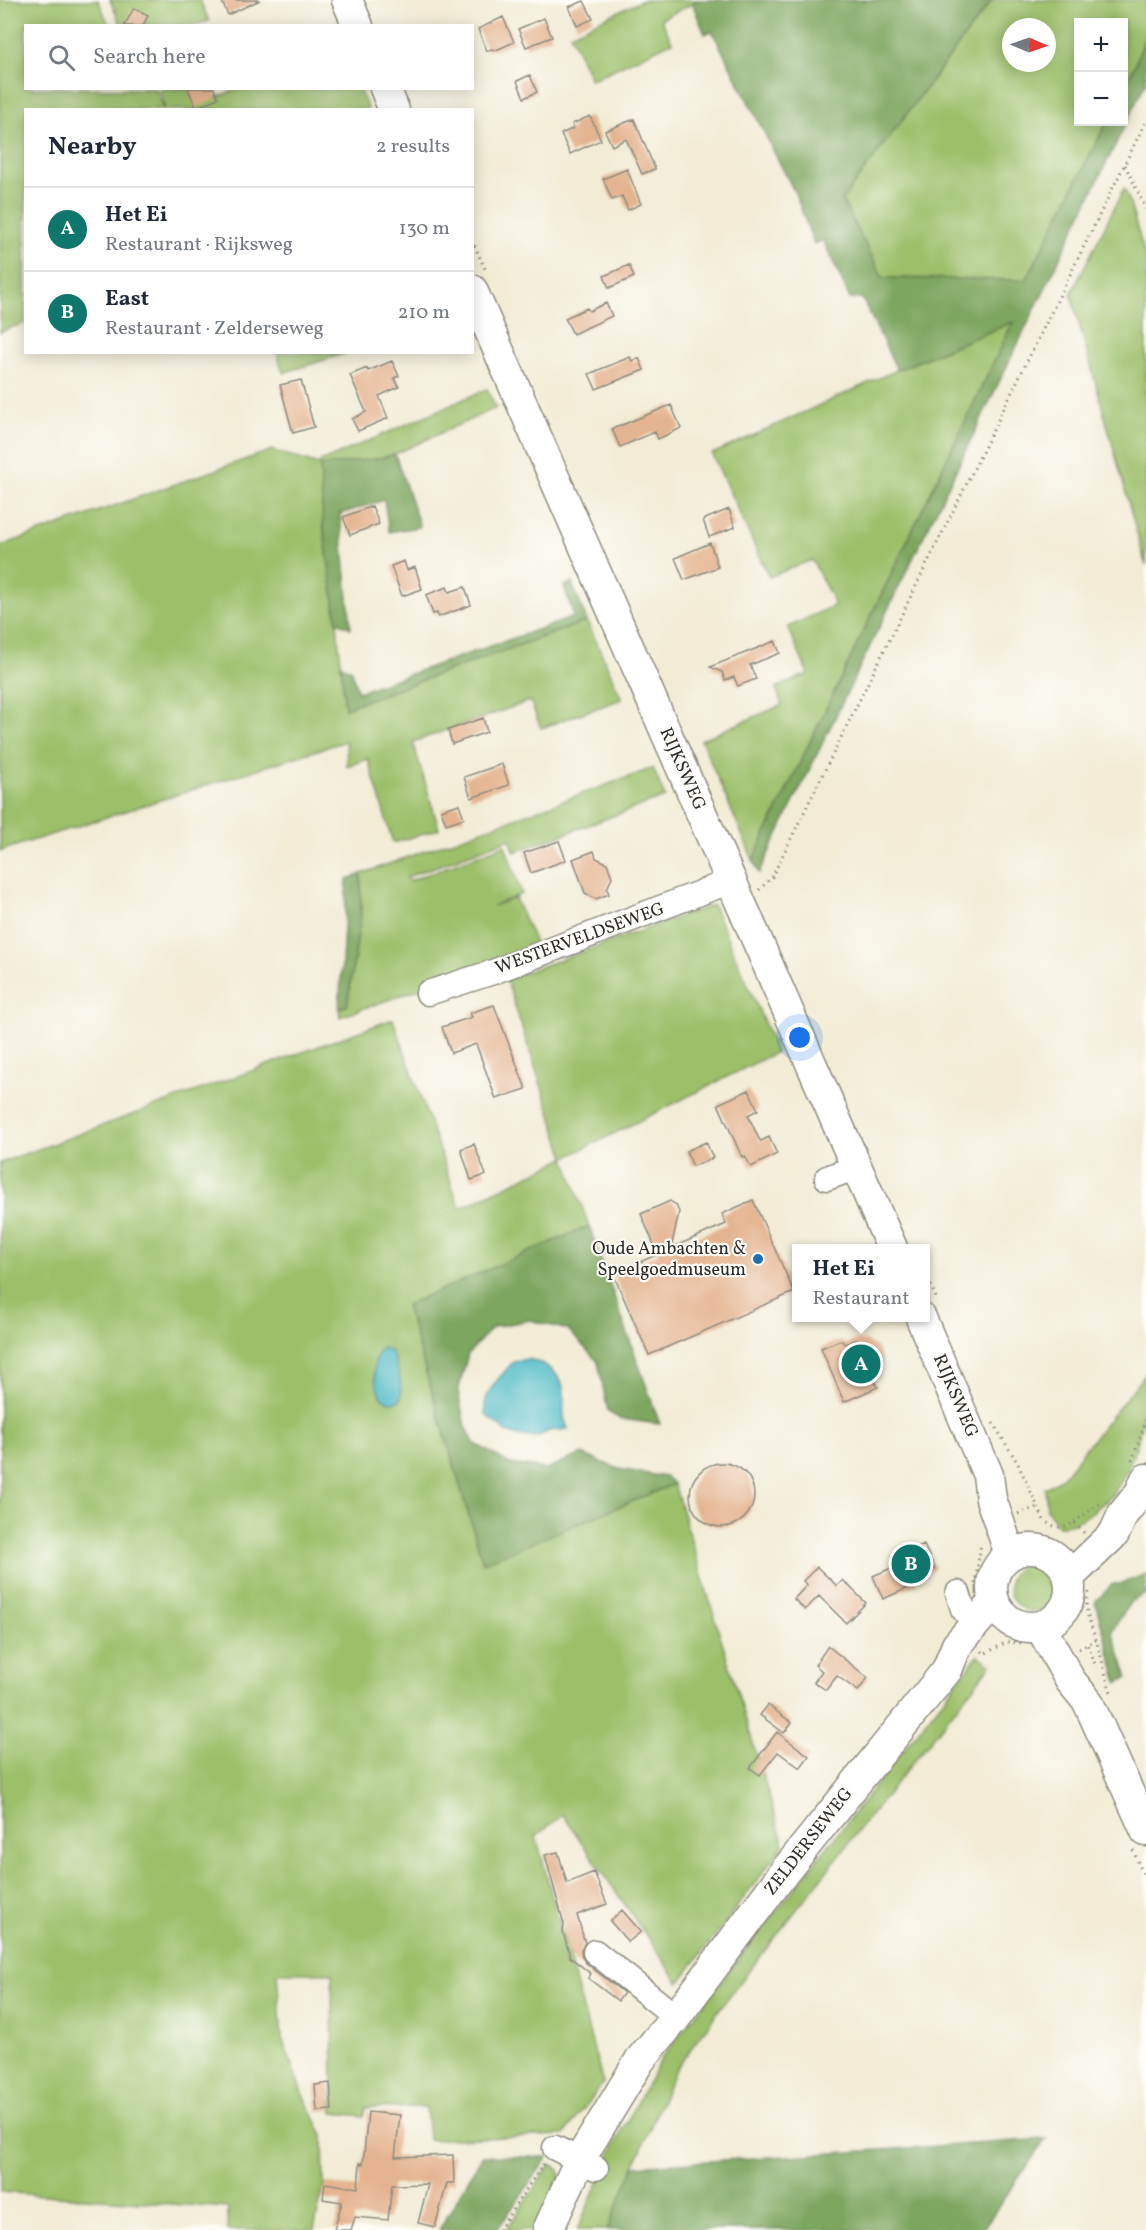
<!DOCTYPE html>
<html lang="en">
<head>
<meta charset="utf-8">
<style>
	body { margin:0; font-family:Vollkorn,serif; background:#f2f2f3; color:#1f2937 }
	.controls { position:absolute; right:18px; top:18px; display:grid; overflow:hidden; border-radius:0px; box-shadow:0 3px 15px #0003 }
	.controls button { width:54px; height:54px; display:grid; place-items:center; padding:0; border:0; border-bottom:2px solid #e0e1e3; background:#fff; color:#1f2937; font:30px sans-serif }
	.compass { position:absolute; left:1002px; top:18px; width:54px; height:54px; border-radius:50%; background:#fff; box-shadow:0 3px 15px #0003; rotate:92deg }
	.you { position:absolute; left:800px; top:1038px; width:21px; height:21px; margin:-15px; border:4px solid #fff; border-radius:50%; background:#1a73e8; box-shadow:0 0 0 9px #1a73e833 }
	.badge { display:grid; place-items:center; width:39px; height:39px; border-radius:50%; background:#0f766e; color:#fff; font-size:20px; font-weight:700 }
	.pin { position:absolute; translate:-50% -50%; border:3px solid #fff; box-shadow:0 2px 6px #0006 }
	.popup { position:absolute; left:792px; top:1244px; width:138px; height:78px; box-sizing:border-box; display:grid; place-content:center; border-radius:0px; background:#fff; filter:drop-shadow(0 2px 4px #0005); font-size:20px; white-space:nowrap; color:#747a83 }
	.popup b { font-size:22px; color:#1f2937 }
	.popup::after { content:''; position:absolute; left:50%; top:100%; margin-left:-12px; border:12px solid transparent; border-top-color:#fff }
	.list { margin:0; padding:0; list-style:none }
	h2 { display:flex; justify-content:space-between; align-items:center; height:78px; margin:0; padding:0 24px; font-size:26px }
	h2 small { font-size:20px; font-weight:400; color:#747a83 }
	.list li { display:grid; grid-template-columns:39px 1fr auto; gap:18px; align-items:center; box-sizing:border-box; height:84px; padding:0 24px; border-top:2px solid #e0e1e3 }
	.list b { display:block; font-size:22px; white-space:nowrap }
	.list p { margin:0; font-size:20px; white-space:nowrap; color:#747a83 }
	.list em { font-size:20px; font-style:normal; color:#747a83 }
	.icon { flex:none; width:33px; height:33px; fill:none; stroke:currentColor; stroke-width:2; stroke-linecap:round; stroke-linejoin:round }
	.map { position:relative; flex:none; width:1146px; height:2230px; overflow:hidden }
	.search { position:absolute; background:#fff; box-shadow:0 3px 15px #0003; left:24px; top:24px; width:450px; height:66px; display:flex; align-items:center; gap:15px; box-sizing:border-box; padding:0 21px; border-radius:0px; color:#747a83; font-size:22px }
	.panel { position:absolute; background:#fff; box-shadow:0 3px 15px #0003; left:24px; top:108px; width:450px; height:246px; border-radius:0px }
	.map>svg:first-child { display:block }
	.green { fill:#9cc06a; stroke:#64764a; stroke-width:1.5; fill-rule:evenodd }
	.forest { fill:#7da65e; stroke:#546844; stroke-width:1.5 }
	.water { fill:#4dbac6; stroke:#3c7278; stroke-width:1.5 }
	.building { fill:#e4b490 }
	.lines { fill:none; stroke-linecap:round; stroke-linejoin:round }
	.minor-casing { stroke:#8e8c80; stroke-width:27 }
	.major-casing { stroke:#8e8c80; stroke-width:33 }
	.path { stroke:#8e8c80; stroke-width:3; stroke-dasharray:1.5 4.5; stroke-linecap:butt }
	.minor { stroke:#fff; stroke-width:24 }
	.major { stroke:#fff; stroke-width:30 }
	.poi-dot { fill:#1f6fb2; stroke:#fdfcf7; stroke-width:2 }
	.labels { text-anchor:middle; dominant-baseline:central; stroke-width:4.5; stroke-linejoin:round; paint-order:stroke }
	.street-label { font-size:18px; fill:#2b2b2b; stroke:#fdfcf7 }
	.poi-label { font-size:18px; fill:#2b2b2b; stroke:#fdfcf7; text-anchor:end }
</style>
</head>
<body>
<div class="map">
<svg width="1146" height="2230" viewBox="0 0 1146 2230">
	<rect width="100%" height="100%" fill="#fdfcf7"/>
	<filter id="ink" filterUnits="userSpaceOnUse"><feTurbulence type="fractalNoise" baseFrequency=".0167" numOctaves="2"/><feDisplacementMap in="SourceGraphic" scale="12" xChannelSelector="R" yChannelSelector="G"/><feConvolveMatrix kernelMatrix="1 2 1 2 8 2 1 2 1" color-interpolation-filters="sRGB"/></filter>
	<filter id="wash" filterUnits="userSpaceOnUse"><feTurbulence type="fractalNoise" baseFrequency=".008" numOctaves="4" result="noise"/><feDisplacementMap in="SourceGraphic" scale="24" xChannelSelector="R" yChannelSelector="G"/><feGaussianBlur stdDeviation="1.35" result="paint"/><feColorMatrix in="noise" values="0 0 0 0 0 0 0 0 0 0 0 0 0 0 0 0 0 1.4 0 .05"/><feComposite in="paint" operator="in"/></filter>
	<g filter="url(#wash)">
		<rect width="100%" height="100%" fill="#f2ecd5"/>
		<path class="green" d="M0 0H98L109 25 26 26V88L156 89 164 109 26 110 25 323 0 332Z
			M110 0H200L209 21 194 25H121Z
			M643 0H700L661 19 672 42 591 80 570 34Z
			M992 0H1146V34L1136 63 1124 88V22H1078V122H1107L1026 281 883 278 842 200ZM1011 27H1047V63H1011Z
			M160 89H188L197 105 238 89H359L368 109 165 110Z
			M1124 188 1129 200 1146 259V566L1071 294Z
			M1014 321 753 860 701 740 782 705 776 688 808 674 788 627 835 605 812 560 769 577 712 454 897 370Z
			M277 353V352L347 353 283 373Z
			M487 389 496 408 395 454 381 458 323 524 337 622 345 708 587 621 622 699 541 728 530 701 413 742 439 829 393 843 368 759 347 766 346 741 0 851V546L272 450 319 465 320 462Z
			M653 768 665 797 515 852 510 839 407 877 409 881 505 845 522 894 492 906 515 898 537 947 340 1017 339 1008 347 1006 361 915V874Z
			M713 905 777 1052 565 1158 589 1226 406 1306 483 1562 674 1484 784 1845 679 1983 563 1815 536 1836 603 2083 564 2135 429 2140 426 2107 366 2108 364 2116 333 2113 332 1973H277L282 2038 302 2093 323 2135 324 2185 314 2230H227L228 2208 0 2192V1163L393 1019 460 1208 565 1158 506 979ZM375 1359 395 1360 398 1376 381 1397 375 1372Z
			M1146 1373C1146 1414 1138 1461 1112 1495 1107 1502 1097 1507 1091 1513 1080 1521 1071 1526 1058 1525L1047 1510 1045 1488 1062 1478Z
			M1009 1587a24 24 0 1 1 48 0a24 24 0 1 1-48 0Z
			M978 1655 991 1665 865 1822 724 2003 674 2072 607 2230H577L617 2140 662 2057Z
			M550 2165 558 2169 561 2175 540 2230H506Z"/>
		<path class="forest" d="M699 0H992L842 200 883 278 1026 280 1107 122H1124V88L1136 63 1146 34V82L759 873 753 860 1013 322 897 370 862 298 850 299 823 240 814 244 795 193 712 31 705 34 692 3Z
			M395 454 420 527 389 532 384 500 340 514 351 628 337 622 323 524 320 466 381 458Z
			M572 583 587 621 345 708 341 665 351 669 358 692 574 617 564 586Z
			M361 874V915L347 1006 339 1008 347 879Z
			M589 1226 660 1424 620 1419 608 1412 598 1362 568 1330 530 1320 493 1327 468 1354 458 1392 464 1421 474 1443 510 1464 546 1469 582 1454 619 1469 666 1477 674 1484 483 1563 406 1305Z
			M1146 1574V1594L1131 1601 1112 1631 1128 1677 1118 1683 1095 1602 1113 1584H1120Z
			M1046 2139 982 2230H607L634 2166Z
			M482 2156 548 2157 497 2230H439Z"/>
		<path class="water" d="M382 1348 391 1351C397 1365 403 1385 400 1400 375 1414 367 1358 382 1348Z
			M528 1359C545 1362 562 1374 564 1392 565 1400 563 1408 564 1416 565 1421 567 1425 568 1429L549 1431 537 1437 518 1436 505 1431 486 1415C479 1395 502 1375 514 1361Z"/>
		<g id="blocks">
			<path class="building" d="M221 0H260L228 15Z
				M584 1 593 19 577 26 569 7Z
				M134 8 148 15 143 26H124Z
				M503 17 514 42 494 51 492 49 487 51 478 29Z
				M544 18 552 37 526 47 518 29Z
				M530 75 537 92 524 98 517 81Z
				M188 88H214L218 98 196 108Z
				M590 116 601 140 570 154 561 134 574 128 572 124Z
				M634 119 655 169 642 174 626 139 612 146 605 131Z
				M627 169 641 204 628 210 622 196 612 200 603 179Z
				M629 265 634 277 609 288 604 276Z
				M606 303 612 316 573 334 565 318 587 308 589 311Z
				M630 357 632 361 639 358 644 370 596 389 589 374Z
				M392 361 399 376 394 378 399 387 379 396 388 418 358 431 352 419 366 412 350 375 367 368 368 371Z
				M301 380 314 427 293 433 280 385Z
				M671 405 681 428 658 439 655 432 620 447 612 429Z
				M372 506 379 524 350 535 343 517Z
				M729 509 735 527 709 537 703 520Z
				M710 543 718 567 684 580 675 558Z
				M404 561 407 570 415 567 422 589 402 596 391 566Z
				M447 587 449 592 465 587 471 605 438 617 437 613 433 614 426 595Z
				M775 641 780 653 750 665 756 679 738 686 734 677 725 680 722 672 710 667Z
				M483 718 487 732 452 744 448 730Z
				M502 764 509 785 471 798 464 777Z
				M459 804 464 818 446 824 441 810Z
				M559 841 566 860 531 873 524 853Z
				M594 851 596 858 607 863 612 877 607 889 609 894 596 899 585 893 573 859Z
				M494 1005 526 1089 496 1099 476 1044 451 1053 442 1027 472 1017 470 1013Z
				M749 1090 758 1110 748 1115 759 1139 761 1141 769 1137 777 1154 751 1167 745 1156 742 1157 718 1104Z
				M706 1142 713 1158 693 1166 686 1151Z
				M474 1144 486 1175 471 1180 461 1149Z
				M753 1200 794 1292 649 1355 613 1274 658 1254 641 1214 670 1201 676 1205 679 1212 671 1248 726 1224 722 1214Z
				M841 1340 845 1344 856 1340 867 1341 877 1348 882 1359 880 1371 874 1380 878 1387 844 1402 821 1348Z
				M690 1495a32 32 0 1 1 64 0a32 32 0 1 1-64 0Z
				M924 1545 935 1569 915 1577 917 1584 883 1599 873 1576 898 1565 895 1558Z
				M817 1567 837 1586 843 1580 866 1603 846 1623 819 1596 805 1610 794 1599 807 1585 803 1581Z
				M828 1646 868 1678 858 1691 837 1676 826 1690 814 1682 822 1671 815 1665Z
				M768 1705 792 1723 784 1733 760 1715Z
				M777 1732 809 1756 800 1768 778 1752 760 1775 750 1768Z
				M558 1852 567 1883 594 1872 607 1904 577 1915 585 1943 581 1949 582 1957 586 1963 624 1993 618 2001 588 1978 591 1974 570 1957 563 1932 564 1924 545 1855Z
				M622 1910 641 1932 628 1942 610 1921Z
				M330 2083 332 2110 317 2111 315 2085Z
				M368 2112 400 2115 395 2157 453 2155 454 2183H447L435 2227 418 2223 428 2184 392 2185 388 2220 355 2217 351 2230H334L342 2202 323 2199 325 2183 358 2188 360 2163 363 2164Z"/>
		</g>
	</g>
	<g filter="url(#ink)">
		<use href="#blocks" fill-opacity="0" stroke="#8e8c80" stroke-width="1.5"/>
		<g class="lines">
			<defs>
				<path id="minor" d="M428 993 493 972 731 881
					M827 1178 857 1167
					M958 1593 963 1609 975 1623
					M595 1952 676 2017
					M555 2148 596 2168"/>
				<path id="major" d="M347 0 358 26
					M385 88 394 110
					M472 290 892 1248
					M921 1318 988 1475 991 1499 1010 1554
					M992 1588a39 39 0 1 1 78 0a39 39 0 1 1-78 0Z
					M1069 1577 1114 1534 1123 1514 1140 1493 1146 1479
					M1040 1626 1070 1680 1088 1702 1146 1831
					M548 2230 580 2159 640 2060 676 2017 785 1871 947 1670 957 1645 994 1602"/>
			</defs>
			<use href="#minor" class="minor-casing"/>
			<use href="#major" class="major-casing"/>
			<path class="path" d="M1125 165 1146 209
				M472 240 486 271
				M759 890 772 877 1146 121
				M926 1274 937 1300
				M993 1423 1017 1462 1044 1520C1053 1528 1064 1530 1074 1522L1084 1533
				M1132 1461 1146 1420
				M1018 1514 1037 1507
				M1074 1522 1102 1502
				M975 1584 981 1543
				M1089 1592C1082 1611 1092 1625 1097 1643 1102 1660 1106 1678 1112 1695
				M1088 1645 1095 1664
				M1079 1649 1096 1640
				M982 1651 984 1654 1007 1642 1022 1643
				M1133 1850 1146 1881
				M499 2230 544 2163"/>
			<use href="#minor" class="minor"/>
			<use href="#major" class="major"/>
		</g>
	</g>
	<circle class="poi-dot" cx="758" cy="1259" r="6"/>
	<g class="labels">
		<g class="street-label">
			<text transform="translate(682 769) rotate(66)">RIJKSWEG</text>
			<text transform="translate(580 939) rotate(-20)">WESTERVELDSEWEG</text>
			<text transform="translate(955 1396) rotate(67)">RIJKSWEG</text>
			<text transform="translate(809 1842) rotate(-52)">ZELDERSEWEG</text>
		</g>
		<g class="poi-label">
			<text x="746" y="1249">Oude Ambachten &amp;<tspan x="746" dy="21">Speelgoedmuseum</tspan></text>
		</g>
	</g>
</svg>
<div class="controls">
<button>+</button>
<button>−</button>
</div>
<svg class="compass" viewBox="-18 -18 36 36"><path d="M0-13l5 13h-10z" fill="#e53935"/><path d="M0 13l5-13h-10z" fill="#747a83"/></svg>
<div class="you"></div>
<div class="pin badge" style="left:861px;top:1364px">A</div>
<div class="popup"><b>Het Ei</b>Restaurant</div>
<div class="pin badge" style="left:911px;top:1564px">B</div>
<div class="search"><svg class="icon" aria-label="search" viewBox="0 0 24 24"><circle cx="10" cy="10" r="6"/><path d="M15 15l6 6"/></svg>Search here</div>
<section class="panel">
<h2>Nearby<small>2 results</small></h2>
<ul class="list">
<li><span class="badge">A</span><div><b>Het Ei</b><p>Restaurant · Rijksweg</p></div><em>130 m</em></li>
<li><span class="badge">B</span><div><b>East</b><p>Restaurant · Zelderseweg</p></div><em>210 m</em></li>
</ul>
</section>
</div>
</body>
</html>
